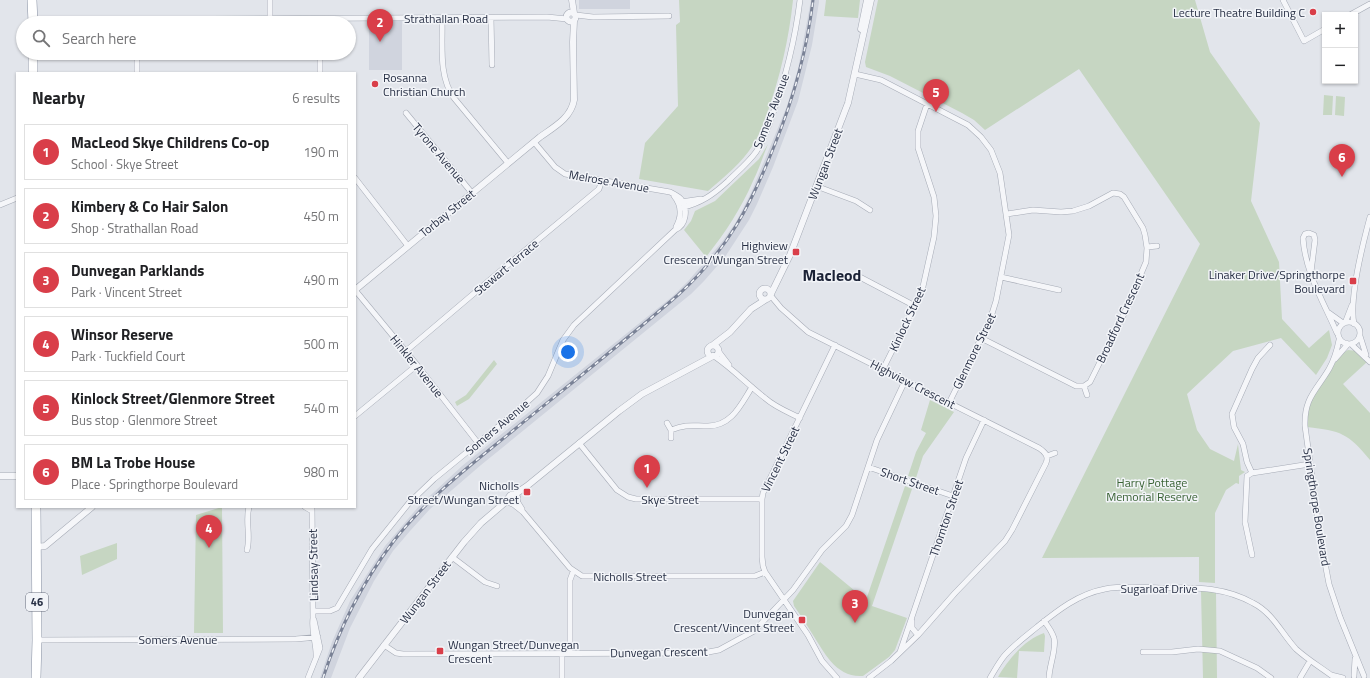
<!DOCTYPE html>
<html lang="en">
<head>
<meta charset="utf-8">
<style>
	body { margin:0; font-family:"Titillium Web",sans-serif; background:#f6f6f6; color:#202124 }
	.controls { position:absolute; right:12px; top:12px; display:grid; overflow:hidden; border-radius:0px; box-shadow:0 1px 3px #0004 }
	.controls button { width:36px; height:36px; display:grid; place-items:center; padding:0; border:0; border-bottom:1px solid #e0e0e0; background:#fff; color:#202124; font:20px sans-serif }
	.you { position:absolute; left:568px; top:352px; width:14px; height:14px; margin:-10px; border:3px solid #fff; border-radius:50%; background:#1a73e8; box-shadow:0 0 0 6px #1a73e833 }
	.badge { display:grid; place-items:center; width:26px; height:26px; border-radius:50%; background:#d93e49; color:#fff; font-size:13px; font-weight:700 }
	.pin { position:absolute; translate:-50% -33px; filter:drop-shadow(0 1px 2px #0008) }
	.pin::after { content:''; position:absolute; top:21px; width:14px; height:12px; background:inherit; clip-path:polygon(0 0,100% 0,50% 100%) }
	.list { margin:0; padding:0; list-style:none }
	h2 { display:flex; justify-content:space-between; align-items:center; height:52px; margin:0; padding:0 16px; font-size:17px }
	h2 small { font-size:13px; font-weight:400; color:#757577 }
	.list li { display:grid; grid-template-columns:26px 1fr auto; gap:12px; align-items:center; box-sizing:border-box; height:56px; margin:0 8px 8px; padding:0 8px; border:1px solid #e0e0e0; border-radius:0px }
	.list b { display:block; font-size:15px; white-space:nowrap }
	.list p { margin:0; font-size:13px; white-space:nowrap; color:#757577 }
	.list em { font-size:13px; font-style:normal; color:#757577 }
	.icon { flex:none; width:22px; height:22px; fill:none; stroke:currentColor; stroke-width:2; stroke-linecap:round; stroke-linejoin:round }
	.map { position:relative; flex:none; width:1370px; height:678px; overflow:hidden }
	.search { position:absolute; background:#fff; box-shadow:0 1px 3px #0004; left:16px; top:16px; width:340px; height:44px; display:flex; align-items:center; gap:10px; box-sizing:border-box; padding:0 14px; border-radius:22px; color:#757577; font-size:15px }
	.panel { position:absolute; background:#fff; box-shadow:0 1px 3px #0004; left:16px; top:72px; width:340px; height:436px; border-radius:0px }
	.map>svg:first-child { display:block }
	.built { fill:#d0d4de }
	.green { fill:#c6d6c2 }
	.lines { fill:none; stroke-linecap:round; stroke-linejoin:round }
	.minor-casing { stroke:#a6abb6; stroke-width:6 }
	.tertiary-casing { stroke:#a6abb6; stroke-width:7 }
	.trunk-casing { stroke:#8891a3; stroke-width:10 }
	.minor { stroke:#f5f6f9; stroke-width:5 }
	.tertiary { stroke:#f5f6f9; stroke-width:6 }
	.trunk { stroke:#fff; stroke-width:9 }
	.rail-casing { stroke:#7a8296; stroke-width:3 }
	.rail { stroke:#f2f4f8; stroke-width:1.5; stroke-dasharray:4.5; stroke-linecap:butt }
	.poi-dot { fill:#d93e49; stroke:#f2f4f8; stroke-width:1.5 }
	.labels { text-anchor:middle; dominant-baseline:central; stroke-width:3; stroke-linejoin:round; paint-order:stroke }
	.shield { fill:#f2f4f8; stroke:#656b7b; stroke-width:1 }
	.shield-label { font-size:11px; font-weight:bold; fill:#283045 }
	.poi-label { font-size:12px; fill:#283045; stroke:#f2f4f8; text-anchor:end }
	.street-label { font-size:12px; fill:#283045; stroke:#f2f4f8 }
	.park-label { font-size:12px; fill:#396234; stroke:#f2f4f8 }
	.district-label { font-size:16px; font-weight:bold; fill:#1b2236; stroke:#f2f4f8 }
</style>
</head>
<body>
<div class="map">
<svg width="1370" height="678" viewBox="0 0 1370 678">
	<rect width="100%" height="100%" fill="#e2e5eb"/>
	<path class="built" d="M579 0H630V9H579Z
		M811 0H819V2L812 45 798 101 773 167 757 204 749 220 725 257 704 281 691 294 481 465 430 509 410 531 393 551 374 581 350 628 331 678H320L332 642 350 601 385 546 419 506 462 466 673 296 689 280 722 242 736 222 751 193 787 106 798 69Z
		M369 21H402V70H369Z"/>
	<path class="green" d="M679 0H793C789 39 780 77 767 114 763 124 759 136 753 145 742 163 724 177 708 191L639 179 645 143 678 106 676 25 680 22Z
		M826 0H860L858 18 824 16Z
		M878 0H1195L1210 52 1260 123 1251 201 1279 262 1282 319 1309 348 1329 330 1332 345 1327 358 1316 375 1281 338 1233 351 1187 394 1197 430 1210 449 1234 461 1238 444 1241 470 1245 472 1239 476V484L1236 483 1226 490 1215 513V583L1199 582V557L1042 558 1200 244 1079 69 985 130 974 120 962 113 890 76 866 67 865 62Z
		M1324 95 1333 96 1332 115H1323Z
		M1336 96 1345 97 1344 116 1335 115Z
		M768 144C763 156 759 169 753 181 741 209 725 233 706 257L684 230 691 221 695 211 715 201 759 159Z
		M1348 350 1357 351 1367 362 1343 384 1370 413V460C1348 433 1341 431 1307 427 1307 419 1308 412 1310 404 1313 395 1319 388 1325 380 1332 370 1336 356 1348 350Z
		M494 360 497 364 469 399 457 406 455 402 466 395Z
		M930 400 954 412 923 456 916 478 908 476 916 452 926 433 921 430Z
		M905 486 912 489 872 606 907 618 895 650 889 657 863 676C836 678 824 652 813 635 807 625 801 616 794 606L793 601 820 562 866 600Z
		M222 507 223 633H194L196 515Z
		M117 543V559L82 575 80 556Z
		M1201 591 1216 592 1217 678H1203Z
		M1044 633 1045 636 1044 652 1019 651 1017 678 998 677C1007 661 1025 639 1044 633Z"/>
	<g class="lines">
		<defs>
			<path id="minor" d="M270 0V19
				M1283 0 1304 41 1325 29
				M576 15 593 17 669 16
				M1350 15 1370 4
				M442 18C443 44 438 76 454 98L508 163
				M491 18 492 65
				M33 20 547 17 567 19
				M137 53V73
				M320 53V73
				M855 74 881 80 968 125 981 137 991 150 1000 173 1009 235 996 301 990 320 949 403
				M406 113 472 193
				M355 178 408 246
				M816 186 856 201 870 210
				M674 196C682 206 682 216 676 227
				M681 202 701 199
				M0 205 17 198
				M681 208C701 203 713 195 728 181 737 172 748 163 756 152 763 142 767 130 771 119 785 80 795 41 800 0
				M1147 247 1157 246
				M1311 272 1315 240 1314 235 1309 233 1305 234 1303 238C1305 272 1324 303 1337 333
				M856 275 915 306
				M1001 277 1059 290
				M355 290 417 365 478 443
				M771 296 781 308 808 332 1039 448C1045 452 1049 456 1046 463L1012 530 1005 541 955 593 918 635 891 661 869 678
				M1329 313 1343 323
				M1338 333a11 11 0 1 1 22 0a11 11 0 1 1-22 0Z
				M1345 323 1352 305
				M1354 324C1349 299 1363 243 1370 217
				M1360 336 1366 355
				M981 338 1076 386H1084L1090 382 1124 314 1146 262 1147 248 1145 235 1143 228 1124 197 1120 194 1113 193 1089 206 1073 211 1061 212 1033 210 1007 214
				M1339 340C1337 350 1334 360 1329 369 1316 391 1304 398 1305 426L1321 542 1329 584 1340 617 1364 676
				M1351 344 1370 362
				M835 345 763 493 762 499V557L763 566 765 572 808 635 822 661 837 678
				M406 351 498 273 593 194 599 189 602 180
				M719 352 729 365
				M714 356C733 369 747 384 765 398 775 407 788 412 800 418
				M1335 359 1348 344
				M883 369 922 291 934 237 936 216 934 197 918 148V131L927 104
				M1084 386 1087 395
				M355 416 417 365
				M667 423 671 430V438
				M671 430C687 424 691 426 708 426 732 426 741 404 752 387
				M579 443 617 490 628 497 636 499H762
				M1047 456 1055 453
				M868 467 953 496
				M1252 473 1247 462 1243 444 1234 427 1232 414 1252 369 1258 358 1270 345
				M517 501 522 509
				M513 504 523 512 570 568 582 576H755L765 572
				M305 507 312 511
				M312 507 313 618C311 633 317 644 316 658
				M247 550C251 536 245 521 249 507
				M1252 555 1245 522 1247 476 1252 473 1310 464
				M452 557 485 582 497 586
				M313 611H330L337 608 372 549 409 503 434 479 516 412 537 393 548 376 563 340 574 325 675 230C687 225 688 208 681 199 678 196 674 194 670 192L565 174 555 167 534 142
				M912 621V628L918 635
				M1044 621C1048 626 1052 632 1054 638 1057 648 1049 666 1049 678
				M37 640 296 639 318 637
				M384 645 396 653 403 654 703 653 719 650 754 631 793 590 822 550 846 526 852 515 877 440 905 381
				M900 652 966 458 984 420
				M1143 652H1172L1198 649 1220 651 1257 668 1271 678
				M562 654V678
				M570 654V580L573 572
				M1331 675 1343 678
				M1354 676 1355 659
				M308 678 320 648 314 620
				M990 678C995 670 999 662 1005 655 1015 644 1026 636 1037 627 1057 611 1078 594 1105 589 1125 585 1148 588 1168 588 1198 587 1226 588 1253 603 1273 613 1282 634 1296 649 1308 660 1322 668 1335 678
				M1300 678 1310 661"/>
			<path id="tertiary" d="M572 0 574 13
				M566.5 17a4.5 4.5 0 1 1 9 0a4.5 4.5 0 1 1-9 0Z
				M861 29 867 0
				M759.5 294a5.5 5.5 0 1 1 11 0a5.5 5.5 0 1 1-11 0Z
				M355 290 540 137C554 127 571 118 574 100L573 42 574 21
				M771 294 790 255 848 103 871 0
				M713 345 730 332 751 309 765 300
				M707.5 351a5.5 5.5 0 1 1 11 0a5.5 5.5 0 1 1-11 0Z
				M0 476H17
				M508.5 499a4.5 4.5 0 1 1 9 0a4.5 4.5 0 1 1-9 0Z
				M514 495 527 486 619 411 642 394 713 356
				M37 547 45 546 92 507
				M359 678 464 542 481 523 508 500"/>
			<path id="trunk" d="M32 0 33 23
				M33 53V73
				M36 678 37 640 36 507"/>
		</defs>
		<use href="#minor" class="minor-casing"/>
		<use href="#tertiary" class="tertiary-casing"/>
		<use href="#trunk" class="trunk-casing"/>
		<use href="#minor" class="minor"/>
		<use href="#tertiary" class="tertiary"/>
		<use href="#trunk" class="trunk"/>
		<defs>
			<path id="rail" d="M323 678C339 629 362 583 393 542 427 498 472 464 515 429 569 385 625 341 678 295 728 250 751 205 775 144 794 97 807 50 813 0"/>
		</defs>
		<use href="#rail" class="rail-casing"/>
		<use href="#rail" class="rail"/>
	</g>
	<g class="poi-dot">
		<circle cx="1313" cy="12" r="4"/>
		<circle cx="375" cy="84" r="4"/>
		<rect x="792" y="248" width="8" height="8" rx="2"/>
		<rect x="1349" y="277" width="8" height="8" rx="2"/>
		<rect x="523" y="488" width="8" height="8" rx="2"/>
		<rect x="798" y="616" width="8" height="8" rx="2"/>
		<rect x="436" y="647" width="8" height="8" rx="2"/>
	</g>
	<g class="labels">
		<rect class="shield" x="26" y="593" width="22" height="18" rx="3"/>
		<g class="shield-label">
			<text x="37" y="602">46</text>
		</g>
		<g class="poi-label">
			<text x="1305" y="12">Lecture Theatre Building C</text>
			<text x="383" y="77" text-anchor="start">Rosanna<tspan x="383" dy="14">Christian Church</tspan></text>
			<text x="788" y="245">Highview<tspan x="788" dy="14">Crescent/Wungan Street</tspan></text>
			<text x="1345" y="274">Linaker Drive/Springthorpe<tspan x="1345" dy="14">Boulevard</tspan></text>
			<text x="519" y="485">Nicholls<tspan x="519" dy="14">Street/Wungan Street</tspan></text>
			<text x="794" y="613">Dunvegan<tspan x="794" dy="14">Crescent/Vincent Street</tspan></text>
			<text x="448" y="644" text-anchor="start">Wungan Street/Dunvegan<tspan x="448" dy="14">Crescent</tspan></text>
		</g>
		<g class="street-label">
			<text x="446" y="18">Strathallan Road</text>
			<text transform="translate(771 111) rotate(-69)">Somers Avenue</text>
			<text transform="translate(439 153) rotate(50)">Tyrone Avenue</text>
			<text transform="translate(825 164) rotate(-69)">Wungan Street</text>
			<text transform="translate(609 181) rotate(10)">Melrose Avenue</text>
			<text transform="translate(447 213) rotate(-39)">Torbay Street</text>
			<text transform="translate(506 267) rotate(-40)">Stewart Terrace</text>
			<text transform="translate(1120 318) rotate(-65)">Broadford Crescent</text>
			<text transform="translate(907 319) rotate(-65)">Kinlock Street</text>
			<text transform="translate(974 351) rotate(-64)">Glenmore Street</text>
			<text transform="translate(417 366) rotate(51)">Hinkler Avenue</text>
			<text transform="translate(913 384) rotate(27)">Highview Crescent</text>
			<text transform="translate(497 427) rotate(-40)">Somers Avenue</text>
			<text transform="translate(780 459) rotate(-64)">Vincent Street</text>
			<text transform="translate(910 481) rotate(19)">Short Street</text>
			<text x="670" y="499">Skye Street</text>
			<text transform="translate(1317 507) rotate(81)">Springthorpe Boulevard</text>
			<text transform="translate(946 518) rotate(-71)">Thornton Street</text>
			<text transform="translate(313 565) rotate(-91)">Lindsay Street</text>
			<text x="630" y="576">Nicholls Street</text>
			<text x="1159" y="588">Sugarloaf Drive</text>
			<text transform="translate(425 592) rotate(-53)">Wungan Street</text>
			<text x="178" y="639">Somers Avenue</text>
			<text transform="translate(659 652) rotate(-1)">Dunvegan Crescent</text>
		</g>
		<g class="park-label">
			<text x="1152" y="482">Harry Pottage<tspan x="1152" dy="14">Memorial Reserve</tspan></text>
		</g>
		<g class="district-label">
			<text x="832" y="275">Macleod</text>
		</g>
	</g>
</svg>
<div class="controls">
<button>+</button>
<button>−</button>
</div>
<div class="you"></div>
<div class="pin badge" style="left:647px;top:488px">1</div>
<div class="pin badge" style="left:380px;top:42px">2</div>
<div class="pin badge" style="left:855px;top:623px">3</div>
<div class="pin badge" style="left:209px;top:548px">4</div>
<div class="pin badge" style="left:936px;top:112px">5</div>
<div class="pin badge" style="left:1342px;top:177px">6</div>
<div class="search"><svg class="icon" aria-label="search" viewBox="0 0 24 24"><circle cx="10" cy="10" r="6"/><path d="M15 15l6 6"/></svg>Search here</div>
<section class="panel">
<h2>Nearby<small>6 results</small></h2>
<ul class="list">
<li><span class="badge">1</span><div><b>MacLeod Skye Childrens Co-op</b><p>School · Skye Street</p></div><em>190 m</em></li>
<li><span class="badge">2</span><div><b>Kimbery &amp; Co Hair Salon</b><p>Shop · Strathallan Road</p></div><em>450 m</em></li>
<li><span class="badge">3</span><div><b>Dunvegan Parklands</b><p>Park · Vincent Street</p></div><em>490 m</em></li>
<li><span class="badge">4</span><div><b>Winsor Reserve</b><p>Park · Tuckfield Court</p></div><em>500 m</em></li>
<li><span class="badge">5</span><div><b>Kinlock Street/Glenmore Street</b><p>Bus stop · Glenmore Street</p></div><em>540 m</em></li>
<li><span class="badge">6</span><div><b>BM La Trobe House</b><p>Place · Springthorpe Boulevard</p></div><em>980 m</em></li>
</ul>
</section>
</div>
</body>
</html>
